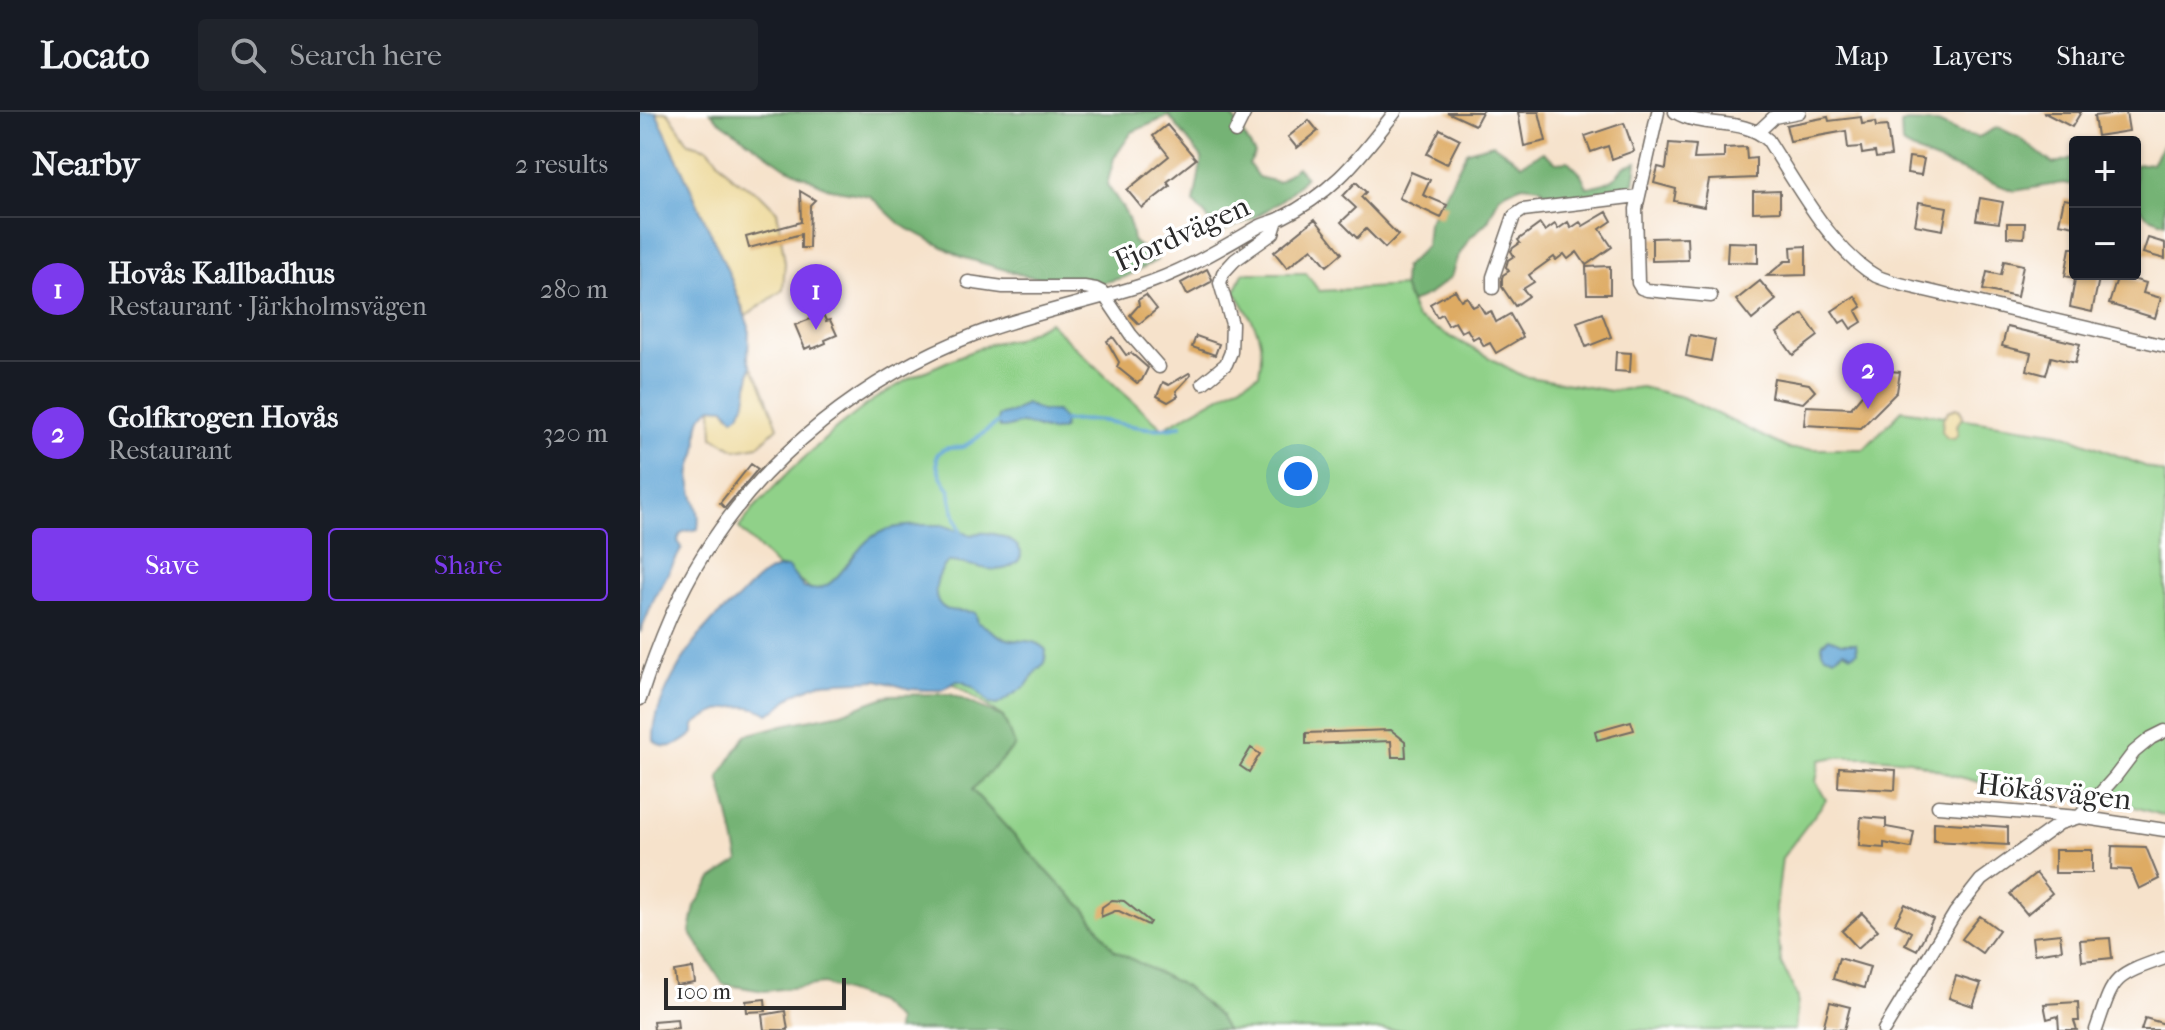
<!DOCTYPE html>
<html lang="en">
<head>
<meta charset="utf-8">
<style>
	body { margin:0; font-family:"IM FELL French Canon",serif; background:#20242c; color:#f1f3f6 }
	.controls { position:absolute; right:24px; top:24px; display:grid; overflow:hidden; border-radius:8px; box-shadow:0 2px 6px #0004 }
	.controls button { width:72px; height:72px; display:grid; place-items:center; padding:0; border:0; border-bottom:2px solid #363941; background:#171b24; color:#f1f3f6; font:40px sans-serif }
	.scale { position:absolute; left:24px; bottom:20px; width:182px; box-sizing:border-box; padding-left:8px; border:4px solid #2b2b2b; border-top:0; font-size:22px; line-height:28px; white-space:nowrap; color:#2b2b2b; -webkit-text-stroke:6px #fff; paint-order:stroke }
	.you { position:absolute; left:658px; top:364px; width:28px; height:28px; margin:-20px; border:6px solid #fff; border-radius:50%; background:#1a73e8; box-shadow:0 0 0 12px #1a73e833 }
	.badge { display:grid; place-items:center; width:52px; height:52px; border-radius:50%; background:#7c3aed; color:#fff; font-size:26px; font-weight:700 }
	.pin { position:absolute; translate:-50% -66px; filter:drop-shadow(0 2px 4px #0008) }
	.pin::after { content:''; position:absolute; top:42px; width:28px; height:24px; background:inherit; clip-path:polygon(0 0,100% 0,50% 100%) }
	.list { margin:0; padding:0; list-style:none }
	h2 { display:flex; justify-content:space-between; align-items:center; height:104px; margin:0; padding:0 32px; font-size:34px }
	h2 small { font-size:26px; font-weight:400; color:#9ea1a6 }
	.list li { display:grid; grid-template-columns:52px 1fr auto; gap:24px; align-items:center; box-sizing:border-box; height:144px; padding:0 32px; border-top:2px solid #363941 }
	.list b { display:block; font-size:30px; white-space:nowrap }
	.list p { margin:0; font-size:26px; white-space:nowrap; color:#9ea1a6 }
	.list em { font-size:26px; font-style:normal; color:#9ea1a6 }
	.actions { display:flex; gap:16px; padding:24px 32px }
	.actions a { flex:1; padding:18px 0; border:2px solid #7c3aed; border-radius:8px; text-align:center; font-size:28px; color:#7c3aed }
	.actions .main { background:#7c3aed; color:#fff }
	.icon { flex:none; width:44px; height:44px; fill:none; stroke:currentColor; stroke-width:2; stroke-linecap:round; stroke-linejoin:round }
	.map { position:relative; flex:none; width:1525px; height:918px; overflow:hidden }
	header { display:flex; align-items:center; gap:48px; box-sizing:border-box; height:112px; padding:0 40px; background:#171b24; border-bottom:2px solid #363941 }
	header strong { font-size:38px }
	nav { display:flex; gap:44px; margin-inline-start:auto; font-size:28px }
	.search { width:560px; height:72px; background:#20242c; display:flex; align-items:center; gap:20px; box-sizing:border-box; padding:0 28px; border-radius:8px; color:#9ea1a6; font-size:30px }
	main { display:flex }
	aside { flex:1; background:#171b24 }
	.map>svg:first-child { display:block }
	.green { fill:#90d189; stroke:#5e7e5a; stroke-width:2 }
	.forest { fill:#74b375; stroke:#506f50; stroke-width:2 }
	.sand { fill:#eeda9e; stroke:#8c8264; stroke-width:2 }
	.water { fill:#60a5d5; stroke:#466880; stroke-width:2 }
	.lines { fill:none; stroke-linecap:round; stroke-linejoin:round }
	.stream { stroke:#60a5d5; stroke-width:4 }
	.building { fill:#deab63 }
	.minor-casing { stroke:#726b63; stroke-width:15 }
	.minor { stroke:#fff; stroke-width:12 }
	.labels { text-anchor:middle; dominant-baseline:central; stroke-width:7; stroke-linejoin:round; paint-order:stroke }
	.street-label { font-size:30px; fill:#2b2b2b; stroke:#fff }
</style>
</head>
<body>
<header>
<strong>Locato</strong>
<div class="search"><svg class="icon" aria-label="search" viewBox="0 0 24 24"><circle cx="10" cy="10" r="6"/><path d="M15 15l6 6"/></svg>Search here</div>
<nav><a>Map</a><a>Layers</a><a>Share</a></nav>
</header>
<main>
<aside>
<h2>Nearby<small>2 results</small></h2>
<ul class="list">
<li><span class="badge">1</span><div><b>Hovås Kallbadhus</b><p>Restaurant · Järkholmsvägen</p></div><em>280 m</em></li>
<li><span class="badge">2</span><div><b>Golfkrogen Hovås</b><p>Restaurant</p></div><em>320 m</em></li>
</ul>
<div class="actions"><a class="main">Save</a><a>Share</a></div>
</aside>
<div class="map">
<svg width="1525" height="918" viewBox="0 0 1525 918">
	<rect width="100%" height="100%" fill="#fff"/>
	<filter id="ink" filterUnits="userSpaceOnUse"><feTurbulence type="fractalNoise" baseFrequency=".0125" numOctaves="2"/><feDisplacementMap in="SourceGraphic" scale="16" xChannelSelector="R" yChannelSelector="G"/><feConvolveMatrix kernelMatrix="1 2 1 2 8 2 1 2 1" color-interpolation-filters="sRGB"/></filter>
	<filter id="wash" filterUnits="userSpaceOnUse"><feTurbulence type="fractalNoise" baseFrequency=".006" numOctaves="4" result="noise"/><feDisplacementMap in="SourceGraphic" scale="32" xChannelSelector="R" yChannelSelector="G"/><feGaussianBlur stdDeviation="1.8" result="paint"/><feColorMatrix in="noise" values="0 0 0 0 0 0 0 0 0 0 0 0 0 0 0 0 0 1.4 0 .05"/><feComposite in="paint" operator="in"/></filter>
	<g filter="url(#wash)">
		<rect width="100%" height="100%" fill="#f6e2cb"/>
		<path class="green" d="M603 161H666L679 179 763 174 776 206 883 264 971 279 1001 275 1042 285 1149 337H1224L1262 298 1421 321 1525 362V704L1448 681 1416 690 1312 663 1270 648 1229 645H1196L1180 648 1176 670 1186 688 1142 746 1136 797 1141 851 1158 886 1155 918H586L578 904 474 838 446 798 415 768 331 677 375 634 363 605 135 453 99 416 113 397 151 358 197 316 233 288 272 265 315 246 352 231 376 227 409 210 480 278 523 316 619 262C626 225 614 210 595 180Z"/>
		<path class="forest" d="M71 0H590L615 42 609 52 618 65 638 70 657 55 666 65C644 90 612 110 580 120L554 91 562 46 529 4 492 20 474 46 467 73C481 93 491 104 493 130L517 148 485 165 458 172 386 164 322 145 261 113 230 84 191 77 145 55 78 8Z
			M1267 10 1298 11 1320 21 1339 25 1358 15 1380 26 1413 52 1435 45V73L1423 71 1374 79 1287 45 1262 32 1261 12Z
			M1525 29V111L1507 104 1495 91V53L1512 51Z
			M853 32 882 52 903 40 916 50 928 49 941 62 947 75C956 73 967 72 974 66 986 55 978 56 997 50L994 71 985 77 927 90 911 84 899 75 883 73 867 79 859 85 848 109 830 126 817 146 811 165 788 183 770 191 763 174 764 156 786 134 788 111 803 86 827 39Z
			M310 582 363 605 375 634 332 678 415 768 446 798 474 838 546 875 578 904 586 918H256L257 908 237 890 184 872 124 879 83 872 50 820 55 794 72 767 99 749 89 702 79 665 106 623 143 613 201 601 250 583Z"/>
		<path class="sand" d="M16 0H28L49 31 68 36 93 66 121 83 137 99 145 151 143 178 106 204 90 164Z
			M111 254 120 269 138 315 118 334 96 338 73 325 72 295 85 296 88 302 106 288Z
			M1316 296 1320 298 1323 304 1317 313 1318 322 1314 327 1307 326 1302 319 1303 307 1308 299Z"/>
		<path class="water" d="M0 0H16L90 164 109 215 108 246 111 254 106 288 100 302 93 306 85 296 72 295C70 297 64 301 62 304 55 315 60 330 56 342 52 351 49 362 51 373 54 392 61 396 58 417 48 420 41 416 38 429L42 436 15 485 0 521Z
			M386 292 401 299H416L424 309 423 317C406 324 397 312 381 312 372 312 371 317 360 316L358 311V304L373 300Z
			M282 413H302L332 423C346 414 397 433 376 451 358 467 328 449 308 450 297 460 288 488 306 497 314 500 324 498 333 500L336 502 338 511C347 514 353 521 362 525 379 533 391 523 406 538L405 551 397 558 386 574 357 593 350 592 334 576 323 570 317 569 302 578H287L270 577 238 568 182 571 154 582 136 598 128 602C105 587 74 597 54 613V621C43 631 27 641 14 629 12 591 48 534 74 507 81 500 90 494 98 487 111 473 128 453 148 456L164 476C197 485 209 440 232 425 247 414 265 414 282 413Z
			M1189 526 1201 531H1216L1217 540 1212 543 1204 539 1194 546 1185 543 1182 539V532Z"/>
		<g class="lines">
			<path class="stream" d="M424 309C437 309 451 307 464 309 489 313 515 321 541 313
				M320 419C316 404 310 392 310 378 302 368 295 357 297 343 305 333 311 337 322 335 331 332 347 317 358 311"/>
		</g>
		<g id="blocks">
			<path class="building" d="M807 0H842L835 13Z
				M878 0H899L906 29 884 34Z
				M1403 0H1441L1432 15Z
				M1486 0 1489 19 1457 24 1454 4Z
				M1188 5 1189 9 1221 5 1222 12 1235 10 1236 15 1247 14 1251 44 1236 46 1235 40 1222 42 1221 35 1208 36 1206 19 1150 29 1146 13Z
				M669 8 678 19 657 36 648 25Z
				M984 11 994 39 972 47 968 34 951 40 945 24Z
				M527 13 556 47 527 70 530 74 502 96 487 78 529 44 513 24Z
				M800 17 820 27 807 52 787 42Z
				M1029 31 1056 33 1054 47 1084 46V36L1106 35 1107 47 1116 46V66L1069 68 1064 95 1034 89 1036 77 1014 71 1018 55 1026 57Z
				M1269 45 1284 47 1281 63 1267 61Z
				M771 60 790 68 783 83 807 93 801 106 759 86Z
				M716 70 726 80 721 85 758 123 745 136 726 117 717 126 701 110 716 96 703 84Z
				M160 79 175 88 170 93 169 136H161V122L109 136 106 125 161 110Z
				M1140 79V99L1113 100V80Z
				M1340 86 1363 90 1359 111 1336 108Z
				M1424 87 1435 89V114L1419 111Z
				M1279 90 1307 95 1303 118 1275 113Z
				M967 100 972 109 960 117 972 135 946 153 937 140 928 147 924 142 916 148 914 145 889 163 894 170 883 177 889 184 875 194 862 175V166L863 163 869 159 866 155 868 148 874 144 871 139 873 136 880 131 878 128 900 112 905 119 915 112 918 117 928 110 931 116 940 110 943 114Z
				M675 107 702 141 687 154 672 136 647 156 634 140Z
				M1367 111H1385L1384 126 1367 125Z
				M1047 125 1048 148 1012 149V126Z
				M1508 126 1525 131V147L1503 141Z
				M1088 130 1118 131V151L1087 150Z
				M1166 134V163L1127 164 1145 149H1152L1151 135Z
				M1430 136H1435V166L1425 164Z
				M1364 149 1383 153 1377 185 1343 178 1347 160 1361 163Z
				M970 154V182H947L946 155Z
				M567 157 572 167 571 170 547 183 541 171Z
				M1436 162H1460L1452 200 1430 195Z
				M1478 163 1506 171 1503 181 1521 186 1515 206 1469 192Z
				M1120 169 1136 188 1112 208 1096 188Z
				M815 178 821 188 827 185 833 195 839 192 845 202 851 199 856 210 870 202 883 225 856 241 850 231 844 234 838 224 833 227 827 217 821 220 815 210 808 213 802 202 797 205 790 192Z
				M506 183 517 197 499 212 490 203 499 193 498 188Z
				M1215 184 1222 195 1216 199 1222 210 1211 217 1205 208 1200 211 1192 199Z
				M962 201 971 225 946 235 937 210Z
				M183 202 186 209 190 208 197 223 185 228 186 231 172 237 171 234 165 237 155 213Z
				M1163 202 1178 224 1153 243 1137 221Z
				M1367 215 1440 232 1435 251 1411 245 1406 263 1387 258 1391 241 1362 234Z
				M1050 223 1075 228 1071 249 1046 244Z
				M556 224 579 232 575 243 552 235Z
				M473 225 486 243 491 241 508 256 502 268 497 271 477 255 479 250 467 229Z
				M976 240 991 241 990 260 975 259Z
				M1240 258 1260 260 1257 280 1221 316 1164 313 1166 294 1211 296 1231 272H1240Z
				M549 261 551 263 536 279 538 284 528 290 517 284 523 270 529 273Z
				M1134 266 1169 272 1175 279 1163 291 1131 285Z
				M111 352 118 357 85 396 80 391Z
				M991 609 994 618 957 628 955 619Z
				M751 618 765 629 766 645H752L751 629 666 632V621Z
				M611 636 620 642 609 660 600 654Z
				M1199 655 1256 658 1255 678 1198 675Z
				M1221 705 1246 707V715L1274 720 1271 736 1244 731V736L1219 734Z
				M1294 710 1368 715V733L1294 729Z
				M1472 734 1506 735 1519 767 1499 777 1491 758 1471 757Z
				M1415 738H1452V761H1415Z
				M1396 761 1412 781 1387 802 1370 782Z
				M472 788 484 789 510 810 508 813 479 799H475L461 805 462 795Z
				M1265 792 1293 807 1277 838 1265 832 1271 820 1255 811Z
				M1222 801 1238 818 1218 836 1202 819Z
				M1340 804 1359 818 1342 841 1322 827Z
				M1420 822 1422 838 1394 842 1392 825Z
				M1470 826 1472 846 1442 849 1440 828Z
				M1199 846 1230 855 1224 876 1193 867Z
				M53 856 55 871 36 874 34 859Z
				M1316 864 1341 872 1333 894 1309 886Z
				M125 887 126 899 107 900 106 889Z
				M1190 890 1210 895 1204 918 1183 916Z
				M1438 890 1439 909H1434L1437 918H1419L1418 904 1407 907 1404 892Z
				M145 899 148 918H124L122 903Z
				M1505 906 1525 912V918H1501Z
				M37 907 38 916 14 918 13 909Z"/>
		</g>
	</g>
	<g filter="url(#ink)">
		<use href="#blocks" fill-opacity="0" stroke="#726b63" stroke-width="2"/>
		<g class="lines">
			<defs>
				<path id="minor" d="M1018 0 996 97 998 171 1001 176 1007 178 1071 184
					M1035 0C1064 18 1102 4 1128 28 1155 70 1192 139 1236 164 1247 169 1260 172 1272 175L1525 234
					M1119 19 1134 5 1159 0
					M595 20 605 0
					M328 170 363 175H444L456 177 462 180 491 223 519 255
					M853 176V165L874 104 883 98 998 84
					M563 271 586 252 591 240 592 212 580 171 583 161 595 148 633 121 637 108
					M0 587C16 537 35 487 63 443 126 342 226 264 336 222 389 202 445 191 499 174 541 161 580 137 618 115 626 111 633 110 641 106 662 96 683 81 700 65 720 46 738 22 755 0
					M1298 694 1439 705 1525 718
					M1244 918 1315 801 1341 768 1420 711 1439 705 1475 665 1494 640 1511 626 1525 619
					M1456 918C1474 865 1471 865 1525 846"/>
			</defs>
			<use href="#minor" class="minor-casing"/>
			<use href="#minor" class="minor"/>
		</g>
	</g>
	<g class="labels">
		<g class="street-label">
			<text transform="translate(542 122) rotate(-24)">Fjordvägen</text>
			<text transform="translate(1414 680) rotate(6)">Hökåsvägen</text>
		</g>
	</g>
</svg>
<div class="controls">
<button>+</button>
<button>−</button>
</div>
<div class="scale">100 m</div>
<div class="you"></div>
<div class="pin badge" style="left:176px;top:218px">1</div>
<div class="pin badge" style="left:1228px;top:297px">2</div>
</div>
</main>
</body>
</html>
